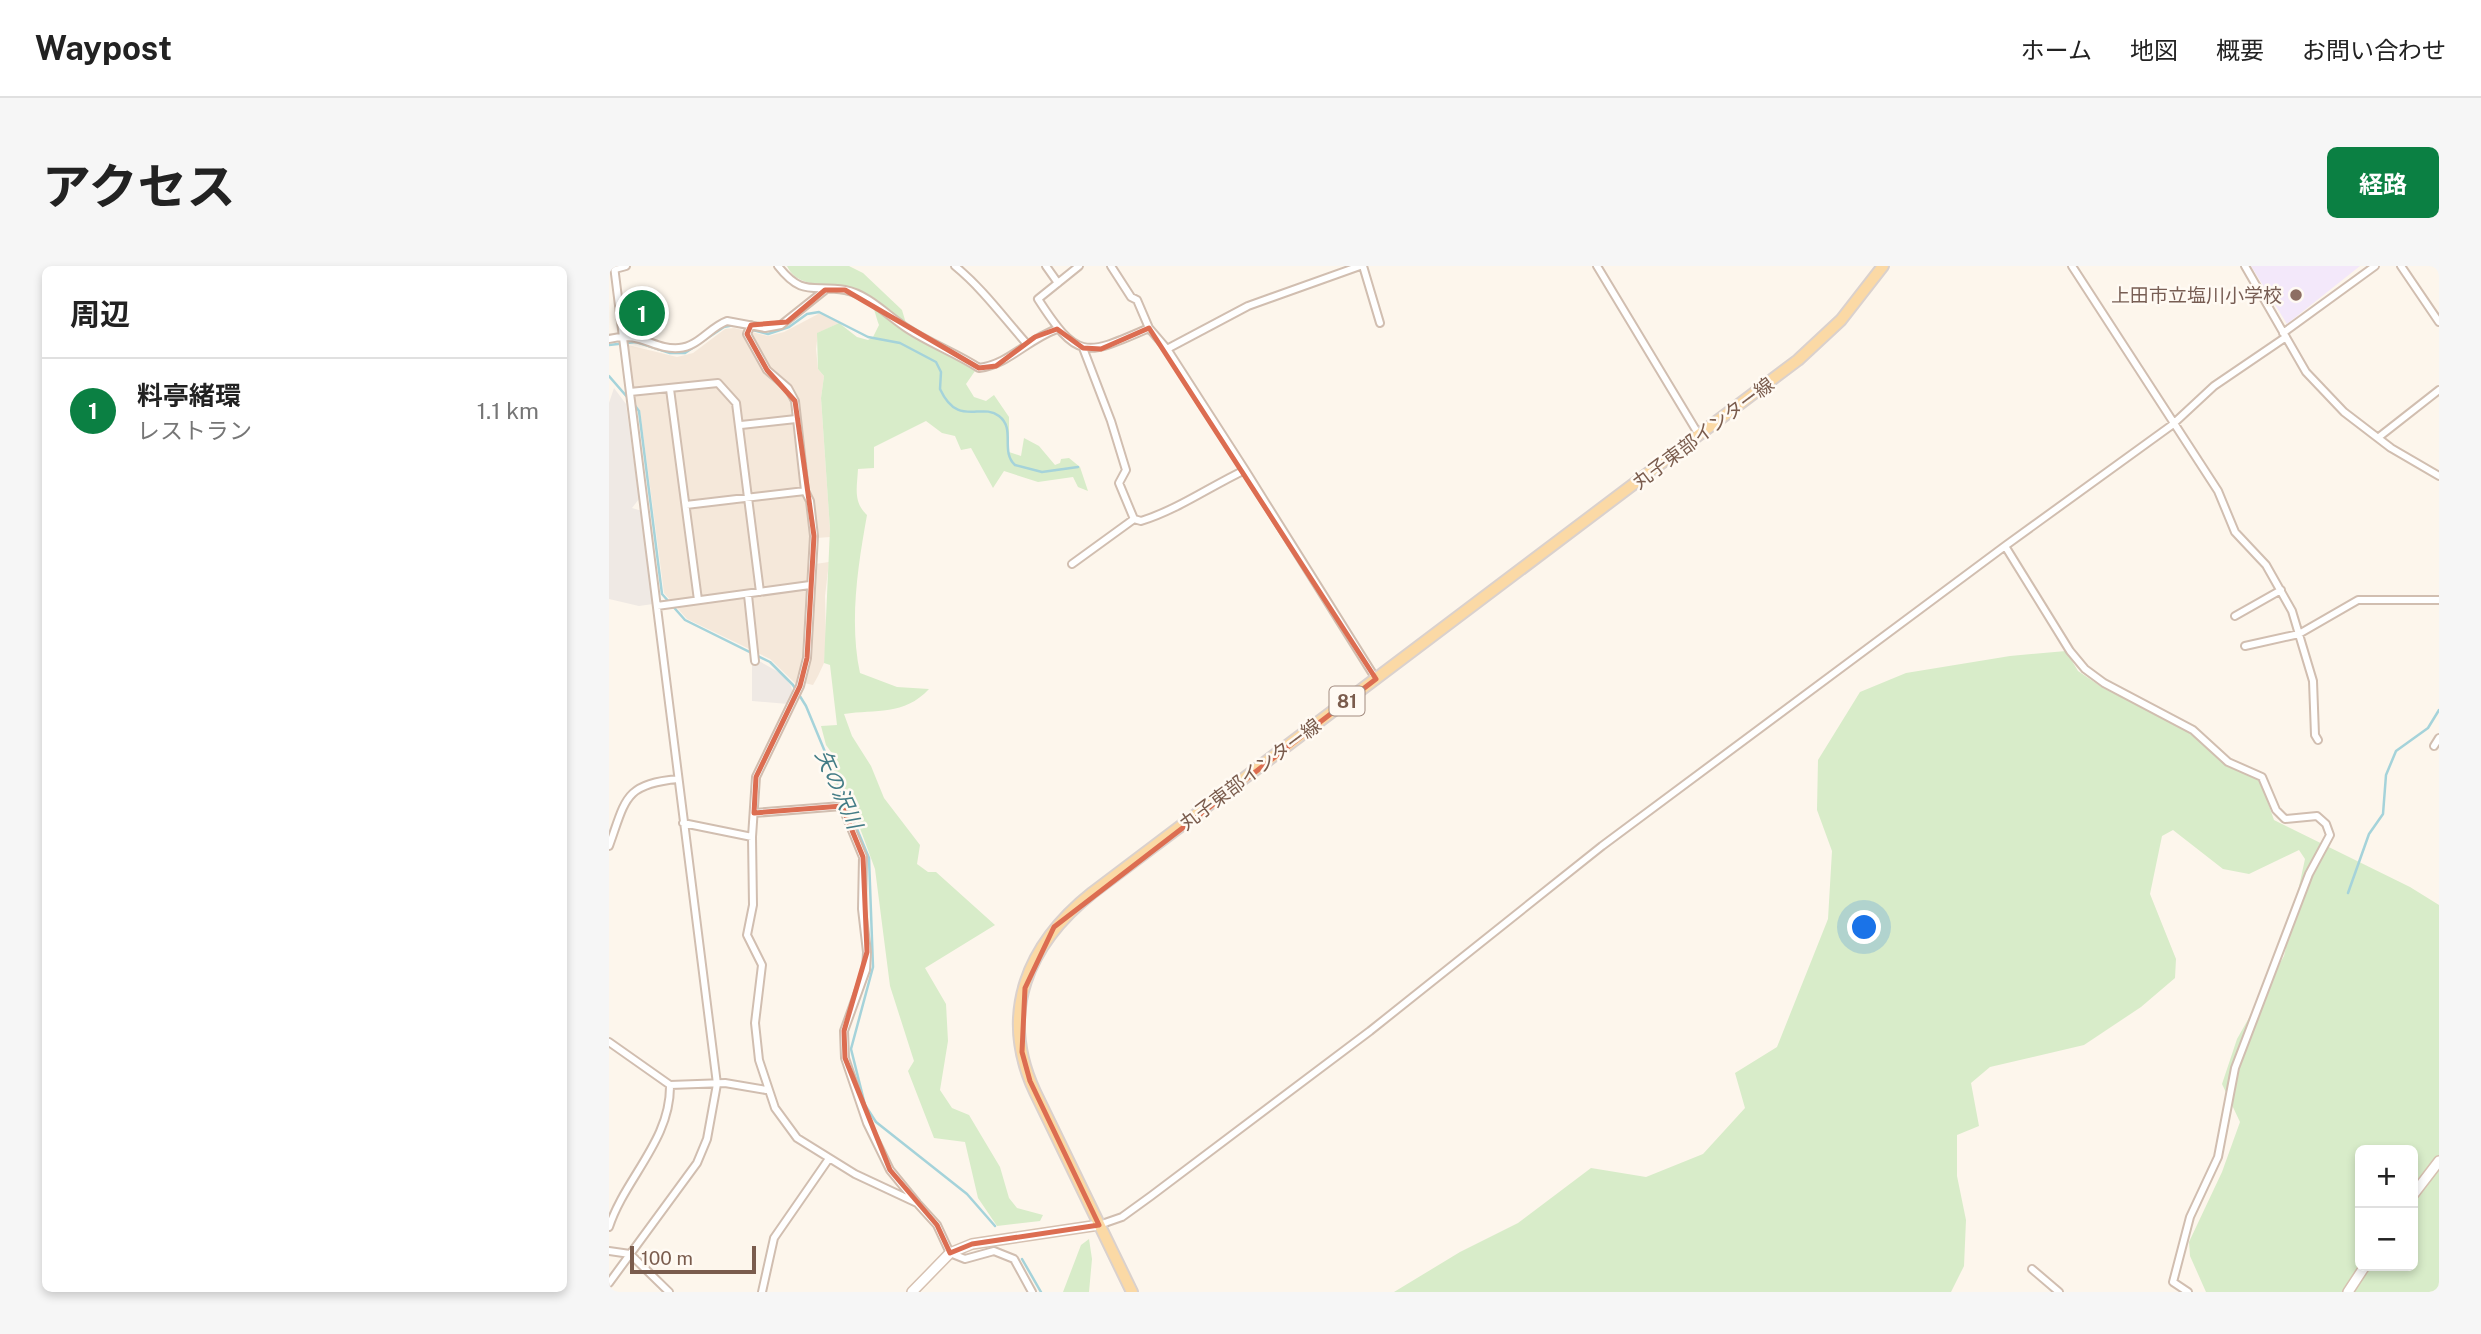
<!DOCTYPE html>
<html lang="ja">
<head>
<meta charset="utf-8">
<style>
	body { margin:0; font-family:"Public Sans","Noto Sans JP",sans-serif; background:#f6f6f6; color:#222 }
	.controls { position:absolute; right:21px; bottom:21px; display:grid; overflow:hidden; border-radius:10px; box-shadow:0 4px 10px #0003 }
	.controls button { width:63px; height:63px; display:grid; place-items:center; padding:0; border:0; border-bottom:2px solid #e0e0e0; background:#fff; color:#222; font:35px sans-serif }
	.scale { position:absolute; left:21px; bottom:18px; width:126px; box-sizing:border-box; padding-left:7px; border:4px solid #7a5c4d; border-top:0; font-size:19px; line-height:24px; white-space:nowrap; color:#7a5c4d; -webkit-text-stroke:5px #fffaf3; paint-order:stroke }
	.you { position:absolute; left:1256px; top:662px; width:24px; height:24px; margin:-18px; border:5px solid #fff; border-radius:50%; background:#1a73e8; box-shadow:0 0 0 10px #1a73e833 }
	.badge { display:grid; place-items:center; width:46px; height:46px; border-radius:50%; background:#0b8043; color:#fff; font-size:23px; font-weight:700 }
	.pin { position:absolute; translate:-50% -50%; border:4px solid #fff; box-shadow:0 2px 7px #0006 }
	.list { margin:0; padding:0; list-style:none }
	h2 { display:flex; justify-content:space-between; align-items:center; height:91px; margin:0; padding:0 28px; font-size:30px }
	h2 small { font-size:23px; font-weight:400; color:#767676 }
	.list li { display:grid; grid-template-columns:46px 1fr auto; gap:21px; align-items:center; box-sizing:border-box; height:105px; padding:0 28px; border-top:2px solid #e0e0e0 }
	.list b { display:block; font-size:26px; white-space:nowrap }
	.list p { margin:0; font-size:23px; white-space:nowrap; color:#767676 }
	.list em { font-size:23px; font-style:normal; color:#767676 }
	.map { position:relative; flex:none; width:1830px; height:1026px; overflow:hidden; border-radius:10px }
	header { display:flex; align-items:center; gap:42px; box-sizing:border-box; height:98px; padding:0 35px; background:#fff; border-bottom:2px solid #e0e0e0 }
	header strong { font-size:33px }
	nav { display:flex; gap:38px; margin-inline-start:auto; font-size:24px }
	.intro { display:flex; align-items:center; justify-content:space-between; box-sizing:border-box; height:168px; padding:0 42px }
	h1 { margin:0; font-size:49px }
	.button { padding:18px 32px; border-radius:10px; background:#0b8043; color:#fff; font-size:24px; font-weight:700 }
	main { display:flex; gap:42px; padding:0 42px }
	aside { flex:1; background:#fff; border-radius:10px; box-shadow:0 4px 10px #0003 }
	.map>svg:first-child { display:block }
	.residential { fill:#f5e8da }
	.industrial { fill:#efe9e4 }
	.education { fill:#f3e8fa }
	.green { fill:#d8ecc9; fill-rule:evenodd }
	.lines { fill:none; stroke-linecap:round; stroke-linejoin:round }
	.stream { stroke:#a5d3da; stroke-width:2.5 }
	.street-casing { stroke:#d1beb0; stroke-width:10 }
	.secondary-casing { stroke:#d6c0b0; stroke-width:12 }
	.primary-casing { stroke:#dad1cd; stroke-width:14 }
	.street { stroke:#fff; stroke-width:6 }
	.secondary { stroke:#fff; stroke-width:9 }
	.primary { stroke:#fbd9a5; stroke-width:10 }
	.marked { fill:none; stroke:#dc6d51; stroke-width:5; stroke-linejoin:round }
	.education-dot { fill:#8d6e63; stroke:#fffaf3; stroke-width:2.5 }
	.labels { text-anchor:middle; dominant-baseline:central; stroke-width:5; stroke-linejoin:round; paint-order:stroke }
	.shield { fill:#fffaf3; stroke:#a28b7f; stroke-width:2 }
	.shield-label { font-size:18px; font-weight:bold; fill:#7a5c4d }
	.education-label { font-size:19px; fill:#785e54; stroke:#fffaf3; text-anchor:end }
	.street-label { font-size:19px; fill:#7a5c4d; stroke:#fffaf3 }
	.water-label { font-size:21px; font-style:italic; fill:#437c86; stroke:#fffaf3 }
</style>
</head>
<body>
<header>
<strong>Waypost</strong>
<nav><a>ホーム</a><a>地図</a><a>概要</a><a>お問い合わせ</a></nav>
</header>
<div class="intro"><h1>アクセス</h1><a class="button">経路</a></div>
<main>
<aside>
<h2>周辺<small></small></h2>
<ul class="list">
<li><span class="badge">1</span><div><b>料亭緒環</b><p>レストラン</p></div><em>1.1 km</em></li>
</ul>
</aside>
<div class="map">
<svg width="1830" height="1026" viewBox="0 0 1830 1026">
	<rect width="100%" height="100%" fill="#fdf6ec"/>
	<path class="residential" d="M211 47 230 57 209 67 207 83 209 103 215 110 212 132 221 263V271L208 272 206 298 220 296 216 330 217 374 215 397 209 410 204 419 195 417 192 423 161 393 78 353 55 327 31 144 25 137 19 79 68 91 84 87 116 63 125 62 159 70 175 66Z"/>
	<path class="industrial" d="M5 122 17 138 30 233 23 242 33 245 44 338 30 340 0 333V137Z
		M143 391 173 408 182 420 184 427 179 438 143 435Z"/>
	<path class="education" d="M1642 0H1751L1678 58Z"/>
	<path class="green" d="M178 0H240L254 7 293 44 299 64 366 105 357 118 365 131 377 135 385 129 400 151V186L412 190 415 172 430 180 446 199 451 197 452 193 460 192 471 201 479 225 469 221 464 211 429 216 395 205 384 222 362 182 352 184 346 170 333 167 317 155 265 181V202L249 203C248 222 244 236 258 249 249 299 240 356 251 407L288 421 320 423C295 450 267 443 235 448L243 470 262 500 275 532 311 579 308 598 319 606H327L386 659 316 702 337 738 339 775 331 824 343 842 360 849 391 901 400 932 408 942 434 949 431 955 388 960 369 932 356 876 325 872 299 805 305 795 281 720 266 603 238 527 227 523 221 507 230 497 217 479 212 460 228 459 221 399 215 397 221 263 212 132 215 110 209 103 208 67 230 57 248 71 259 74 264 71 270 59C267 52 265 39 260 33 239 6 193 32 178 0Z
		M1457 385 1469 405 1494 422 1568 458 1650 511 1665 554 1801 621 1830 639V1026H1597L1581 990 1580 976 1613 906 1631 856 1613 818 1628 773 1675 690 1696 593 1690 584 1640 608 1614 603 1564 564 1553 570 1541 628 1567 693 1566 712 1532 741 1475 779 1381 801 1362 817 1370 860 1348 869V910L1357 954 1355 1000 1342 1026H785L851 986 909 957 982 902 1037 911 1094 888 1136 842 1126 807 1168 781 1219 653 1223 585 1208 544 1209 494 1251 426 1297 407 1401 390ZM1751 884H1804V1000H1751Z
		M480 973 483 993 480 1026H454L472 979Z"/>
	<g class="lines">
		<path class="stream" d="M0 79 27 76 61 87H76L115 61 125 59 159 68 180 61 198 48 210 46 259 71 291 77 327 96 332 106 331 123C349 162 372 136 390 150 407 163 391 185 406 199L433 206 469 201
			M0 110 19 132
			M24 137 30 145 53 328 76 354 161 396 184 419 197 440 260 592 264 701 242 783 256 839 267 856 358 928 386 960
			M1739 627 1760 568 1774 548 1777 509 1787 485 1819 462 1830 444
			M413 993 432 1026"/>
		<defs>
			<path id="street" d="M169 0C194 32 204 18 236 24 259 28 280 51 299 63 322 78 347 87 370 102 400 98 418 74 448 63
				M346 0C374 23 394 51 418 78
				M437 0 449 17
				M470 0 429 33C469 95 476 90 540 62
				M502 0 522 31 528 34 540 62 558 83 636 204 767 413
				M754 0 771 57
				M988 0 1090 169
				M1463 0 1609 225 1626 266 1657 299 1683 345 1704 415 1706 469 1709 474
				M1636 0 1697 106 1735 146 1782 182 1830 210
				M1792 0 1830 56
				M6 3 17 0
				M142 59 138 68 158 104 179 122 186 135 196 225 201 235 205 270 198 392 191 420 147 511 143 571 144 639 138 669 153 699 146 757 150 794 166 842 188 872 246 908 308 937 328 959 341 987 356 993 385 985 405 993 423 1026
				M1674 67 1766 0
				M0 73C33 65 44 84 70 82 89 81 101 61 118 55L156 62 172 59 216 24
				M474 82 502 155 517 204 510 217 525 253
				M558 83 639 40 751 0
				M61 123 89 334
				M21 126 109 117 127 137 151 326
				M132 159 187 153
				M1770 171 1830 124
				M77 239 196 225
				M1396 280 1461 385 1476 403 1495 417 1584 464 1619 496 1653 511 1667 544 1676 553 1708 550 1717 558 1721 569 1700 608 1626 802 1609 891 1581 951 1564 1016 1579 1026
				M463 298 525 253 532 255C570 243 600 221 636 204
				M139 329 146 395
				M48 340 201 319
				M1626 350 1672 324
				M1636 380 1690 368 1749 334H1830
				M1825 480 1830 472
				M145 547 233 540 254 591 253 643 258 686 257 704 235 765 236 792 258 857 281 904 308 937
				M74 557 143 571
				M0 580C17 533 15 518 69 513
				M0 776 61 819 116 817 157 824
				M490 959 513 951 542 930 761 765 993 580 1396 280 1563 159 1605 120 1677 71
				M0 961C16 912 62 874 61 819
				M0 985 21 988 60 1026
				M1423 1003 1450 1026
				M0 1017 88 897 98 873 108 818 5 0
				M153 1026 165 972 219 894"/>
			<path id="secondary" d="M1804 929 1830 895
				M303 1026 341 987 363 978 490 959
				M1739 1026 1756 1000"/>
			<path id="primary" d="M523 1026 426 826C389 747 419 678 483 627L1189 94 1232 54 1274 0"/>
		</defs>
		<use href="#street" class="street-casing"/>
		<use href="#secondary" class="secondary-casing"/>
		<use href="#primary" class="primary-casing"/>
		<use href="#street" class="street"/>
		<use href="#secondary" class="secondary"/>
		<use href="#primary" class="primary"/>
	</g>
	<path class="marked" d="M216 24H236L370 102 387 100 426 71 448 63 474 82 492 83 540 62 767 413 445 661 416 722 413 786 421 815 490 959 363 978 341 987 328 959 281 904 236 792 235 765 258 686 254 591 233 540 145 547 147 511 191 420 198 392 205 270 186 135 158 104 138 68 142 59 178 56Z"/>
	<circle class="education-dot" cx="1687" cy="29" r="7"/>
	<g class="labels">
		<rect class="shield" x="720.5" y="420.5" width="35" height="29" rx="5"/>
		<g class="shield-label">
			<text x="738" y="435">81</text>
		</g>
		<g class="education-label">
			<text x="1673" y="29">上田市立塩川小学校</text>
		</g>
		<g class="street-label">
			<text transform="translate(1094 167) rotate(-37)">丸子東部インター線</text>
			<text transform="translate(641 508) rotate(-37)">丸子東部インター線</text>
		</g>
		<g class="water-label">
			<text transform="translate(230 523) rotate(66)">矢の沢川</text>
		</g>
	</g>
</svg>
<div class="controls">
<button>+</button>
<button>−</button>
</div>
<div class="scale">100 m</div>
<div class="you"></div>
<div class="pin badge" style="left:33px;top:47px">1</div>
</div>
</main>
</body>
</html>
